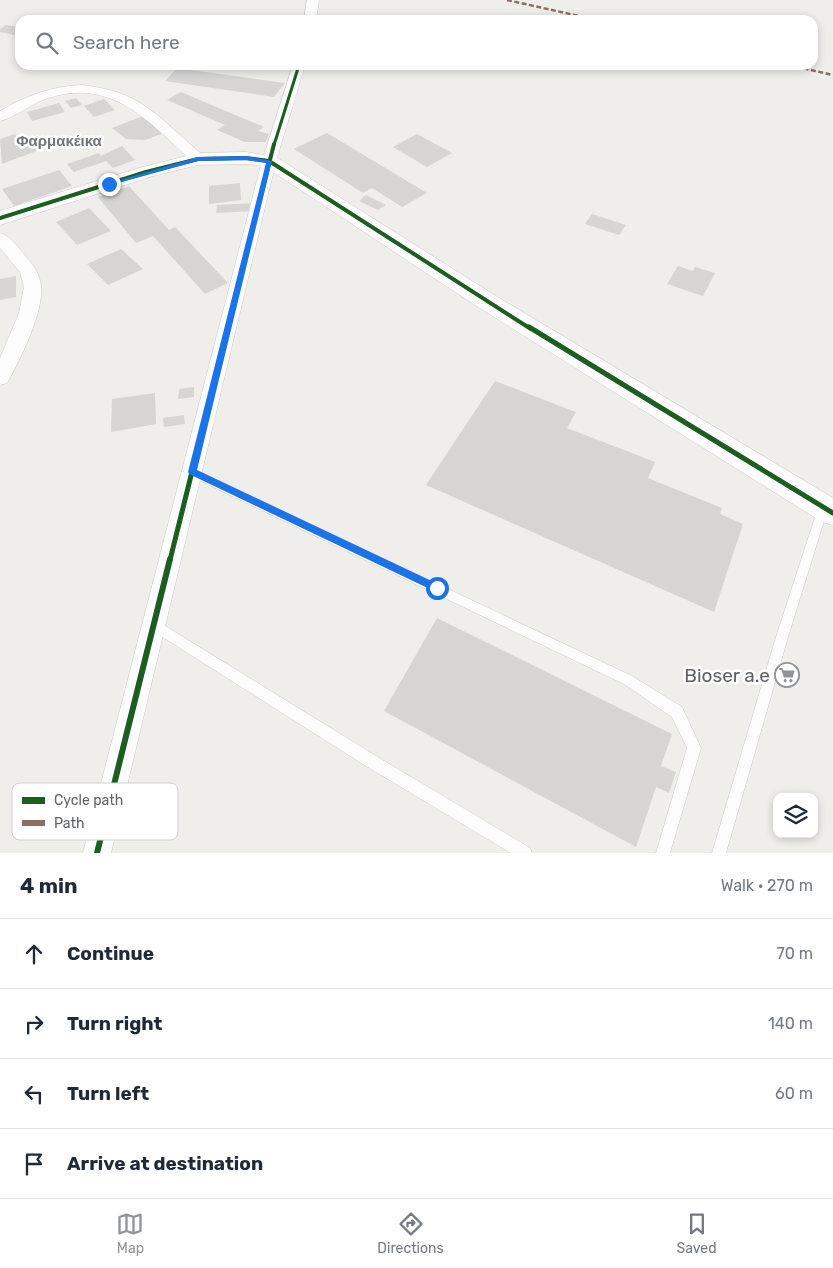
<!DOCTYPE html>
<html lang="en">
<head>
<meta charset="utf-8">
<style>
	body { margin:0; font-family:Rubik,sans-serif; background:#f2f2f3; color:#1f2937 }
	.controls { position:absolute; right:15px; bottom:15px; display:grid; overflow:hidden; border-radius:10px; box-shadow:0 2px 8px #0003 }
	.controls button { width:45px; height:45px; display:grid; place-items:center; padding:0; border:0; border-bottom:1px solid #e0e1e3; background:#fff; color:#1f2937; font:25px sans-serif }
	.stop { position:absolute; width:15px; height:15px; margin:-11px; border:4px solid #1a73e8; border-radius:50%; background:#fff }
	.stop.end { background:#1a73e8; border-color:#fff; box-shadow:0 1px 5px #0008 }
	.list { margin:0; padding:0; list-style:none }
	h2 { display:flex; justify-content:space-between; align-items:center; height:65px; margin:0; padding:0 20px; font-size:21px }
	h2 small { font-size:16px; font-weight:400; color:#747a83 }
	.list li { display:grid; grid-template-columns:32px 1fr auto; gap:15px; align-items:center; box-sizing:border-box; height:70px; padding:0 20px; border-top:1px solid #e0e1e3 }
	.list b { display:block; font-size:19px; white-space:nowrap }
	.list em { font-size:16px; font-style:normal; color:#747a83 }
	.icon { flex:none; width:28px; height:28px; fill:none; stroke:currentColor; stroke-width:2; stroke-linecap:round; stroke-linejoin:round }
	.map { position:relative; flex:none; width:833px; height:853px; overflow:hidden }
	.search { position:absolute; background:#fff; box-shadow:0 2px 8px #0003; left:15px; right:15px; top:15px; height:55px; display:flex; align-items:center; gap:12px; box-sizing:border-box; padding:0 18px; border-radius:15px; color:#747a83; font-size:19px }
	.sheet { height:345px; background:#fff }
	nav { display:flex; justify-content:space-around; align-items:center; box-sizing:border-box; height:70px; border-top:1px solid #e0e1e3; background:#fff; font-size:14px; color:#747a83 }
	nav a { display:grid; justify-items:center; gap:2px }
	nav .on { color:#919496 }
	.map>svg:first-child { display:block }
	.building { fill:#d6d5d3 }
	.lines { fill:none; stroke-linecap:round; stroke-linejoin:round }
	.lane-casing { stroke:#cbcccc; stroke-width:1 }
	.street-casing { stroke:#cbcccc; stroke-width:1 }
	.secondary-casing { stroke:#cacacb; stroke-width:1 }
	.lane { fill:#fdfcfc; fill-rule:evenodd }
	.street { fill:#fdfcfc; fill-rule:evenodd }
	.secondary { fill:#fdfcfc; fill-rule:evenodd }
	.quiet { stroke:#8d6e63; stroke-width:2.5; stroke-dasharray:5 2.5; stroke-linecap:butt }
	.cycleway-far3-casing { stroke:#fff; stroke-width:5 }
	.cycleway-far2-casing { stroke:#fff; stroke-width:6 }
	.cycleway-far1-casing { stroke:#fff; stroke-width:8 }
	.cycleway-casing { stroke:#fff; stroke-width:9 }
	.cycleway-far3 { stroke:#1b5e20; stroke-width:3 }
	.cycleway-far2 { stroke:#1b5e20; stroke-width:4 }
	.cycleway-far1 { stroke:#1b5e20; stroke-width:5 }
	.cycleway { stroke:#1b5e20; stroke-width:6 }
	.route { fill:#1a73e8 }
	.labels { text-anchor:middle; dominant-baseline:central; stroke-width:5; stroke-linejoin:round; paint-order:stroke }
	.far-neighbourhood-label { font-size:15px; font-weight:bold; fill:#70757a; stroke:#fff }
	.near-poi-label { font-size:19px; fill:#5f6368; stroke:#fff; text-anchor:end }
	.key { fill:#fff; stroke:#cfd0d2; stroke-width:1 }
	.key-label { font-size:14px; fill:#5f6368 }
</style>
</head>
<body>
<div class="map">
<svg width="833" height="853" viewBox="0 0 833 853">
	<rect width="100%" height="100%" fill="#efeeea"/>
	<path class="building" d="M6 25 20 27V30L14 35 0 32V29Z
		M177 68 285 83 274 97 165 81Z
		M181 92 264 127 258 131 269 134 266 142H245L217 130 225 125 167 100Z
		M76 98 82 105 71 108 65 101Z
		M104 99 115 110 94 117 84 106Z
		M59 103 65 112 32 121 27 112Z
		M143 116 164 133 145 140 126 139 112 128Z
		M327 133 427 193 402 207 372 188 363 193 294 149Z
		M15 134 21 141 36 135 47 147 2 164 0 139Z
		M417 134 452 153 427 167 393 147Z
		M122 146 135 160 113 168 106 161 74 172 67 164 99 153 101 156Z
		M59 170 72 186 14 206 2 189Z
		M240 183 241 200 209 204V186Z
		M129 186 169 230 175 227 228 283 205 294 153 236 136 243 98 197Z
		M366 195 386 205 378 210 359 201Z
		M254 203 253 211 216 213 217 205Z
		M89 208 111 231 77 245 56 222Z
		M592 214 626 225 619 235 585 224Z
		M121 249 143 269 108 285 87 264Z
		M678 266 693 271 695 267 715 273 703 296 667 284Z
		M16 276V297L0 300V279Z
		M495 381 576 412 567 428 655 462 648 478 722 508 720 514 743 524 714 612 426 485Z
		M194 387V397L178 399 179 389Z
		M155 393 156 424 111 432 112 399Z
		M184 415 185 424 164 427 163 418Z
		M437 618 672 734 661 766 676 772 669 793 656 787 636 847 384 711Z"/>
	<g class="lines">
		<defs>
			<path id="lane" d="M192 468 632 676 682 707 701 748 670 853H656L687 748 672 717 624 684 188 475 187 472 188 469Z
				M823 504 827 505 828 508 788 637 726 853H712L776 637 818 508 819 505Z
				M154 619 376 756 530 848 532 853H511L366 766 150 629 148 625 150 621Z"/>
			<path id="street" d="M307 0H319L316 20H304Z
				M293 65H305L276 161 111 853H83L262 161Z
				M82 85C129 91 145 103 180 135 188 143 199 150 205 159L203 162H193C150 123 113 77 48 98 31 103 17 117 0 121V111C26 96 51 86 82 85Z
				M0 233C9 235 16 245 23 253 31 262 40 273 41 286 44 312 20 360 7 383L0 385V358L19 313 24 287 20 272 0 248Z"/>
			<path id="secondary" d="M246 152 276 157 491 293 833 498V525L822 522 475 305 264 166 246 164 198 165 153 176 0 225V211L139 168 198 153Z"/>
		</defs>
		<use href="#lane" class="lane-casing"/>
		<use href="#street" class="street-casing"/>
		<use href="#secondary" class="secondary-casing"/>
		<use href="#lane" class="lane"/>
		<use href="#street" class="street"/>
		<use href="#secondary" class="secondary"/>
		<path class="quiet" d="M507 0 597 20
			M789 65 833 75"/>
		<defs>
			<path id="cycleway-far3" d="M274 145 299 65"/>
			<path id="cycleway-far2" d="M0 218 146 172 198 159 246 158 269 161 531 329
				M227 329 274 144"/>
			<path id="cycleway-far1" d="M529 327 833 513
				M170 560 228 327"/>
			<path id="cycleway" d="M97 853 170 559"/>
		</defs>
		<use href="#cycleway-far3" class="cycleway-far3-casing"/>
		<use href="#cycleway-far2" class="cycleway-far2-casing"/>
		<use href="#cycleway-far1" class="cycleway-far1-casing"/>
		<use href="#cycleway" class="cycleway-casing"/>
		<use href="#cycleway-far3" class="cycleway-far3"/>
		<use href="#cycleway-far2" class="cycleway-far2"/>
		<use href="#cycleway-far1" class="cycleway-far1"/>
		<use href="#cycleway" class="cycleway"/>
	</g>
	<path class="route" d="M246 156 272 161 197 470 440 585V591H434L189 474 188 472 266 163 246 160 198 161 111 185 106 184 198 157Z"/>
	<defs>
		<symbol id="supermarket-ring" viewBox="-11 -11 22 22"><circle r="9.5" fill="#fff" stroke="#919496" stroke-width="1.5"/><path d="M-6-5.5h2.5l.6 2H6L4.5 2H-2.5L-4.4-4H-6ZM-1.5 3.2a1.3 1.3 0 1 0 .1 0ZM3 3.2a1.3 1.3 0 1 0 .1 0Z" fill="#919496"/></symbol>
	</defs>
	<g fill-rule="evenodd">
		<use href="#supermarket-ring" x="773" y="661" width="28" height="28"/>
	</g>
	<g class="labels">
		<g class="far-neighbourhood-label">
			<text x="59" y="141">Φαρμακέικα</text>
		</g>
		<g class="near-poi-label">
			<text x="770" y="675">Bioser a.e</text>
		</g>
	</g>
	<rect x="12" y="783" width="166" height="57" rx="8" class="key"/>
	<rect x="22" y="797" width="23" height="7" fill="#1b5e20"/>
	<rect x="22" y="820" width="23" height="6" fill="#8d6e63"/>
	<g class="key-label">
		<text x="54" y="805">Cycle path</text>
		<text x="54" y="828">Path</text>
	</g>
</svg>
<div class="controls">
<button><svg class="icon" aria-label="layers" viewBox="0 0 24 24"><path d="M12 4l9 5-9 5-9-5zM3 14l9 5 9-5"/></svg></button>
</div>
<div class="stop" style="left:437px;top:588px"></div>
<div class="stop end" style="left:109px;top:184px"></div>
<div class="search"><svg class="icon" aria-label="search" viewBox="0 0 24 24"><circle cx="10" cy="10" r="6"/><path d="M15 15l6 6"/></svg>Search here</div>
</div>
<section class="sheet">
<h2>4 min<small>Walk · 270 m</small></h2>
<ul class="list">
<li><svg class="icon" aria-label="ahead" viewBox="0 0 24 24"><path d="M12 20V5M6 11l6-6 6 6"/></svg><div><b>Continue</b></div><em>70 m</em></li>
<li><svg class="icon" aria-label="right" viewBox="0 0 24 24"><path d="M7 20v-9h11M14 6l5 5-5 5"/></svg><div><b>Turn right</b></div><em>140 m</em></li>
<li><svg class="icon" aria-label="left" viewBox="0 0 24 24"><path d="M17 20v-9H6M10 6l-5 5 5 5"/></svg><div><b>Turn left</b></div><em>60 m</em></li>
<li><svg class="icon" aria-label="arrive" viewBox="0 0 24 24"><path d="M6 21V4h12l-3 4 3 4H6"/></svg><div><b>Arrive at destination</b></div></li>
</ul>
</section>
<nav>
<a class="on"><svg class="icon" aria-label="map" viewBox="0 0 24 24"><path d="M3 6l6-2 6 2 6-2v14l-6 2-6-2-6 2zM9 4v14M15 6v14"/></svg>Map</a>
<a><svg class="icon" aria-label="directions" viewBox="0 0 24 24"><path d="M12 3l9 9-9 9-9-9zM9 14v-3h6M13 9l2 2-2 2"/></svg>Directions</a>
<a><svg class="icon" aria-label="saved" viewBox="0 0 24 24"><path d="M7 4h10v16l-5-4-5 4z"/></svg>Saved</a>
</nav>
</body>
</html>
